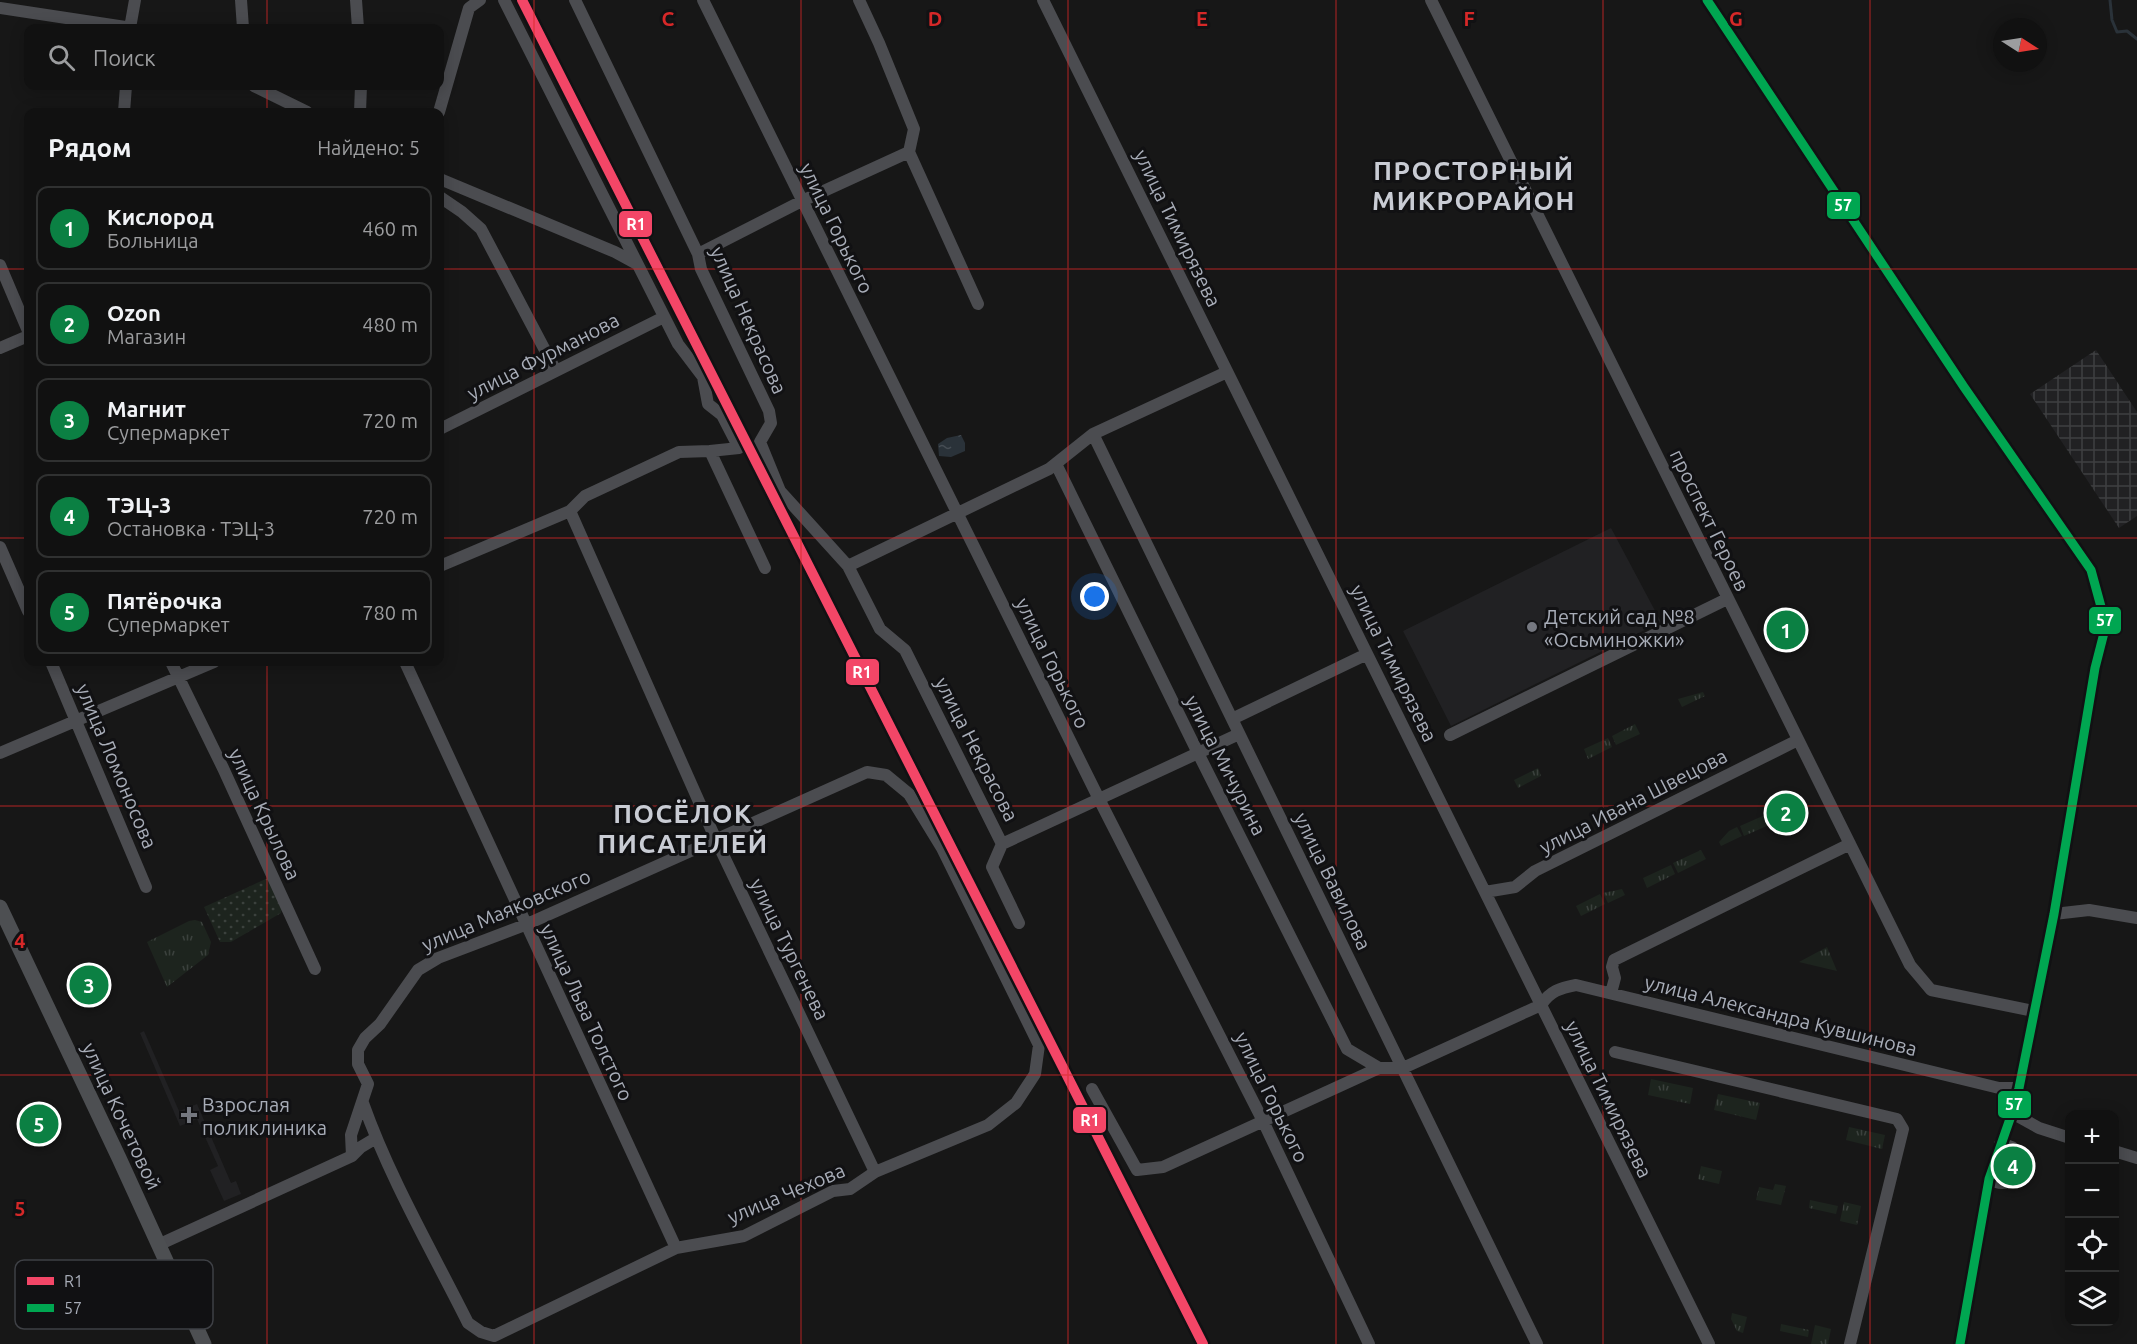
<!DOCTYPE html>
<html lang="ru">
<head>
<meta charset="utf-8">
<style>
	body { margin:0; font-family:Ubuntu,sans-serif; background:#1a1a1a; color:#f1f3f6 }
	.controls { position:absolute; right:18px; bottom:18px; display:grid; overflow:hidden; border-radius:12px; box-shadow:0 3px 15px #0003 }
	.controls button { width:54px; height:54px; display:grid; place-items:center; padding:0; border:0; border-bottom:2px solid #303131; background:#111; color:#f1f3f6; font:30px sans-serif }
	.compass { position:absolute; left:1993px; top:18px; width:54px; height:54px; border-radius:50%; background:#111; box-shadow:0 3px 15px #0003; rotate:102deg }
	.you { position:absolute; left:1095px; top:597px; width:21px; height:21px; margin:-15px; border:4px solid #fff; border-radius:50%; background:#1a73e8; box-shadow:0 0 0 9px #1a73e833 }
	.badge { display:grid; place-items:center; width:39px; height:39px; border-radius:50%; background:#0b8043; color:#fff; font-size:20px; font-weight:700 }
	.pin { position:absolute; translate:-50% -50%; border:3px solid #fff; box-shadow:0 2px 6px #0006 }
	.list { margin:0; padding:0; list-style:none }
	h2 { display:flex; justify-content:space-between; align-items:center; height:78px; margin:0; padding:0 24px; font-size:26px }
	h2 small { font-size:20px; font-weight:400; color:#9c9d9f }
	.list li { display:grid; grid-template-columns:39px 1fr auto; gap:18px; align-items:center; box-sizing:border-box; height:84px; margin:0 12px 12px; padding:0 12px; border:2px solid #303131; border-radius:12px }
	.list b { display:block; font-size:22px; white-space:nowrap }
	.list p { margin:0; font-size:20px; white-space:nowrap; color:#9c9d9f }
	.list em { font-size:20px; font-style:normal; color:#9c9d9f }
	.icon { flex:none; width:33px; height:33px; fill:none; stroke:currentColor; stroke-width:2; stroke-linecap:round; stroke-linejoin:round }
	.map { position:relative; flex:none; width:2137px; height:1344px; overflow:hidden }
	.search { position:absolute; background:#111; box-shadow:0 3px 15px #0003; left:24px; top:24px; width:420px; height:66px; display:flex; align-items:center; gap:15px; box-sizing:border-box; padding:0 21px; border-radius:12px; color:#9c9d9f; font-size:22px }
	.panel { position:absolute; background:#111; box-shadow:0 3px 15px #0003; left:24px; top:108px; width:420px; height:558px; border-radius:12px }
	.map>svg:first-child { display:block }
	.built { fill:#212123 }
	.industrial { fill:url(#industrial-grid) }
	.grass { fill:url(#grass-dots) }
	.park { fill:url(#park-tufts) }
	.water { fill:url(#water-ripples) }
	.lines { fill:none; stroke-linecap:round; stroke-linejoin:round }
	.stream { stroke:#2a3239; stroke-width:3 }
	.minor { stroke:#4b4c50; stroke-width:12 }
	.major { stroke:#4d4f52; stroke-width:15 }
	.bus-1-casing { stroke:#111113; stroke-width:14 }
	.bus-1 { stroke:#00a651; stroke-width:9 }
	.rail-1-casing { stroke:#111113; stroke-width:15 }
	.rail-1 { stroke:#f34667; stroke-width:10 }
	.grid { fill:none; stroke:#d62828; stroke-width:1.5; stroke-opacity:0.55 }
	.poi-dot { fill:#757880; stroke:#111113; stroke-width:2 }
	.labels { text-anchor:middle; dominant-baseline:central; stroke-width:6; stroke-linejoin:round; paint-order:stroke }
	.street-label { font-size:20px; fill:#a8adb8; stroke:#111113 }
	.poi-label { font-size:20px; fill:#a8adb8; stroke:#111113; text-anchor:start }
	.district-label { font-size:26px; font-weight:bold; letter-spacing:1.5px; fill:#c9ccd4; stroke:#111113 }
	.key { fill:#111113; stroke:#3e4045; stroke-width:1.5 }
	.key-label { font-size:16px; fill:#a8adb8 }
	.grid-label { font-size:20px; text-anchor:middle; font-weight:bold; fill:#d62828; stroke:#111113; stroke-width:6; stroke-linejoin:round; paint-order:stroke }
	.line-badge { stroke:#111113; stroke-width:2 }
	.badge-label { font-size:16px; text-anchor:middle; font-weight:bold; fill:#fff }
</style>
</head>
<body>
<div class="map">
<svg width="2137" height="1344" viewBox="0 0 2137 1344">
	<defs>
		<pattern id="industrial-grid" width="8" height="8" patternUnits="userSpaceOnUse" patternTransform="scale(1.5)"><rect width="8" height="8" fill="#212123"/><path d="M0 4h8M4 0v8" fill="none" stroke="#3e3f41"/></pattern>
		<pattern id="grass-dots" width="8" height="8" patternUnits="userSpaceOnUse" patternTransform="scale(1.5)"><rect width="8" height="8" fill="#1d241e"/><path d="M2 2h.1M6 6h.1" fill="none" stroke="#3b413d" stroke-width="1.8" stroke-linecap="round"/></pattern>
		<pattern id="park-tufts" width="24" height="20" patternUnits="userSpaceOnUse" patternTransform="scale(1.5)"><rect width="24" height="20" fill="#1d241e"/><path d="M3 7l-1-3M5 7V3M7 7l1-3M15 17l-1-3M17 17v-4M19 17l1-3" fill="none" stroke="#3b413d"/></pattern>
		<pattern id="water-ripples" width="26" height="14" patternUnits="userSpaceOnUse" patternTransform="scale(1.5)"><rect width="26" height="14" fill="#2a3239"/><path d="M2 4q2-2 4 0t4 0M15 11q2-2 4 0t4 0" fill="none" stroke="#464d54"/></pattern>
	</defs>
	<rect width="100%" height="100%" fill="#171717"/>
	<path class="built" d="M1611 528 1661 622 1451 726 1403 631Z
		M144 1031 179 1111 197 1104 231 1183 236 1181 241 1194 224 1201 210 1170 218 1166 197 1119 180 1126 140 1033Z"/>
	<path class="industrial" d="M2096 350 2137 412V516L2119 528 2030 394Z"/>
	<path class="grass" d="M268 878 282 908 281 913 231 942H220L204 907Z"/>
	<path class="park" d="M1703 692 1705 696 1682 707 1678 699Z
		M1635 724 1640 734 1616 745 1612 736Z
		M1608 738 1612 747 1588 759 1584 749Z
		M1538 768 1541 776 1518 788 1514 780Z
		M1765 815 1769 825 1744 836 1740 826Z
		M1737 827 1742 836 1721 846 1719 842 1729 831Z
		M1701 850 1706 859 1678 873 1673 863Z
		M1671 865 1675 874 1647 888 1643 878Z
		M1622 889 1625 895 1608 903 1603 893Z
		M1600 894 1605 904 1581 916 1576 906Z
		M195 920 202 922 211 942 208 955 167 987 147 942 189 921Z
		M1827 947 1837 971 1799 962Z
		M1651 1079 1693 1088 1690 1104 1648 1095Z
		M1718 1094 1760 1103 1756 1120 1714 1110Z
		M1849 1127 1885 1135 1882 1149 1846 1140Z
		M1701 1166 1722 1171 1719 1184 1698 1179Z
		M1775 1184 1786 1186 1781 1205 1756 1200 1759 1187 1773 1190Z
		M1810 1200 1838 1206 1836 1214 1809 1208Z
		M1844 1202 1861 1206 1857 1225 1840 1221Z
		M1732 1313 1747 1317 1743 1333 1737 1331 1731 1319Z
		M1781 1324 1809 1330 1808 1337 1780 1331Z
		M1815 1325 1831 1329 1828 1344H1811Z"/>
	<path class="water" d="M961 435 965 443V451L951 457 939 456 938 444 947 438Z"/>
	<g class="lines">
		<path class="stream" d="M2110 0 2112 20 2117 32 2127 31 2137 39"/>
		<path class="minor" d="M241 0 243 28
			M356 0 358 28
			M504 0 678 344 703 377 708 404 722 415 739 448 710 451 765 568
			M575 0 698 254 701 269 769 411 771 423 760 442 780 491 848 566 880 629 905 650 1002 844 992 867 1019 923
			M703 0 1099 799 1263 1121 1369 1344
			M859 0 879 43 914 129 909 152
			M1043 0 1709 1344
			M1431 0 1910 965 1931 990 2034 1011
			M1707 0 1964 387 2091 570 2106 625 2095 668 2054 914 2019 1088 2012 1113 1989 1179 1960 1344
			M0 8 132 28
			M130 28 135 0
			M254 86 307 112
			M124 112 126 86
			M360 112 361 86
			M439 112 469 8 480 0
			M909 152 978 304
			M440 179 615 252 637 264
			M440 197 462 212 481 229 556 371
			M698 254 802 201 909 152
			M0 265 28 331
			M0 348 28 336
			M440 429 664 317
			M1093 434 1537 1344
			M1056 464 1198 753 1347 1049 1379 1068
			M570 511 716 840 875 1172
			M0 547 28 611
			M440 566 570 511 585 496 679 452 710 451
			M848 566 1049 469 1093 434 1227 372
			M51 662 146 887
			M171 662 223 768 315 969
			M405 662 676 1248
			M1232 719 1367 654
			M1450 735 1727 599
			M0 753 214 662
			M1002 844 1239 734
			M1485 892 1515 887 1535 871 1798 740
			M2054 914 2089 910 2137 918
			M1611 993 1615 978 1612 967 1614 960 1850 844
			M1541 1005C1550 991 1560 988 1576 985L1999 1088H2019
			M1615 1052 1897 1119 1903 1129 1850 1344
			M1092 1089 1137 1170 1163 1167 1379 1068H1403L1541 1005
			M2012 1113 2039 1128 2070 1138
			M2114 1151 2137 1158
			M352 1156 361 1147 376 1138
			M1989 1179C2021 1197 2037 1147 2000 1144
			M158 1245 352 1156 351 1135 368 1084 358 1064V1050L365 1038 380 1024 418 970 438 958 525 925 867 772 886 775 909 794 942 848 1039 1045 1035 1074 1016 1103 988 1125 875 1172 850 1189 833 1191 744 1236 676 1248 494 1336 481 1332 468 1323C432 1251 390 1179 363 1103"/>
		<path class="major" d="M0 907 119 1158 204 1344"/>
		<defs>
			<path id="bus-1" d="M1707 0 1964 387 2091 570 2106 625 2095 668 2054 914 2019 1088 2012 1113 1989 1179 1960 1344"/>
		</defs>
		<use href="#bus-1" class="bus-1-casing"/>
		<use href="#bus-1" class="bus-1"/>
		<defs>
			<path id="rail-1" d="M522 0 1203 1344"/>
		</defs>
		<use href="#rail-1" class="rail-1-casing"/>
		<use href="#rail-1" class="rail-1"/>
	</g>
	<path class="grid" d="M267 0V28M534 0V1344M801 0V1344M1068 0V1344M1336 0V1344M1603 0V1344M1870 0V1344M267 86V112M0 269H28M440 269H2137M0 538H28M440 538H2137M267 662V1344M0 806H2137M0 1075H2137"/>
	<g class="poi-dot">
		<circle cx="1532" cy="627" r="6"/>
		<path d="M186 1106h6v6h6v6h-6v6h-6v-6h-6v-6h6z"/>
	</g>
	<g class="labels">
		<g class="street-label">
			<text transform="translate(837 228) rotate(64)">улица Горького</text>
			<text transform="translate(1178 228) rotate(64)">улица Тимирязева</text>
			<text transform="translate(749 320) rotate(66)">улица Некрасова</text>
			<text transform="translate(543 356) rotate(-27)">улица Фурманова</text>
			<text transform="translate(1710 520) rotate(64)">проспект Героев</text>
			<text transform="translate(1053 663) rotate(64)">улица Горького</text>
			<text transform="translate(1394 663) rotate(64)">улица Тимирязева</text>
			<text transform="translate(977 749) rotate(63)">улица Некрасова</text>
			<text transform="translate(1226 765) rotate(63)">улица Мичурина</text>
			<text transform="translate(117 766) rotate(67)">улица Ломоносова</text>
			<text transform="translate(1633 801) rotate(-27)">улица Ивана Швецова</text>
			<text transform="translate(265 814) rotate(65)">улица Крылова</text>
			<text transform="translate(1333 881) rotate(64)">улица Вавилова</text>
			<text transform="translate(506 910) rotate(-23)">улица Маяковского</text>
			<text transform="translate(790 949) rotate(64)">улица Тургенева</text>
			<text transform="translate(587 1012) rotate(65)">улица Льва Толстого</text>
			<text transform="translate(1781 1015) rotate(14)">улица Александра Кувшинова</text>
			<text transform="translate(1272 1097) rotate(64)">улица Горького</text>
			<text transform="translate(1609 1099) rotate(64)">улица Тимирязева</text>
			<text transform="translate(122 1116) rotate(65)">улица Кочетовой</text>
			<text transform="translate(786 1193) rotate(-23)">улица Чехова</text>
		</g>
		<g class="poi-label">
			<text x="1544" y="616">Детский сад №8<tspan x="1544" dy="23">«Осьминожки»</tspan></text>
			<text x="202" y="1104">Взрослая<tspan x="202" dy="23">поликлиника</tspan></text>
		</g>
		<g class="district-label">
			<text x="1474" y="170">ПРОСТОРНЫЙ<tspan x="1474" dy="30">МИКРОРАЙОН</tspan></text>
			<text x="683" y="813">ПОСЁЛОК<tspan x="683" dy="30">ПИСАТЕЛЕЙ</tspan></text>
		</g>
	</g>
	<rect x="15" y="1260" width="198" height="69" rx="9" class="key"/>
	<rect x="27" y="1277" width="27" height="8" fill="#f34667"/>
	<rect x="27" y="1304" width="27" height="8" fill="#00a651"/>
	<g class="key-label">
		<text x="64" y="1287">R1</text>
		<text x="64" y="1314">57</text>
	</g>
	<g class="grid-label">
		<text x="668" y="26">C</text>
		<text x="935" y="26">D</text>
		<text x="1202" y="26">E</text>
		<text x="1469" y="26">F</text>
		<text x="1736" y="26">G</text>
		<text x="20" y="948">4</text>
		<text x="20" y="1216">5</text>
	</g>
	<g class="line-badge">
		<rect x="1826" y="191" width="35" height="29" rx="6" fill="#00a651"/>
		<rect x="618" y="210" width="35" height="28" rx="6" fill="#f34667"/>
		<rect x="2088" y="606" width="34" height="29" rx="6" fill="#00a651"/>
		<rect x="845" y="658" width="35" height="28" rx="6" fill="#f34667"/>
		<rect x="1997" y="1090" width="35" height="29" rx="6" fill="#00a651"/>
		<rect x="1072" y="1106" width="35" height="28" rx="6" fill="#f34667"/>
	</g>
	<g class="badge-label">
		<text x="1843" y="211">57</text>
		<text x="636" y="230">R1</text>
		<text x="2105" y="626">57</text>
		<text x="862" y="678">R1</text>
		<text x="2014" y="1110">57</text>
		<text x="1090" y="1126">R1</text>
	</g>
</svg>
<div class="controls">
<button>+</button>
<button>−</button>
<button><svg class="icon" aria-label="locate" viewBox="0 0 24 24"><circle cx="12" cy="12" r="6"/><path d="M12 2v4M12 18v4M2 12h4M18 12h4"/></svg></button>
<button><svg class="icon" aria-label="layers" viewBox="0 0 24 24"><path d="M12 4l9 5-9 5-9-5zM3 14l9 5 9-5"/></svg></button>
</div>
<svg class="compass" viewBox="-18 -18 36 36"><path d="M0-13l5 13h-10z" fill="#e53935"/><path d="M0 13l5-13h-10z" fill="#9c9d9f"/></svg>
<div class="you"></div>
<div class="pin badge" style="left:1786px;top:630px">1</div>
<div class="pin badge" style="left:1786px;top:813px">2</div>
<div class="pin badge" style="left:89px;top:985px">3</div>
<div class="pin badge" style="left:2013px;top:1166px">4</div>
<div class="pin badge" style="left:39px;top:1124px">5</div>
<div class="search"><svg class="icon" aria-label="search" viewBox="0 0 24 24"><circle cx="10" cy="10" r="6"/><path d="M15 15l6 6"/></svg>Поиск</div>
<section class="panel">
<h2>Рядом<small>Найдено: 5</small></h2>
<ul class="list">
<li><span class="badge">1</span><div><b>Кислород</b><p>Больница</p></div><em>460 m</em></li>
<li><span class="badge">2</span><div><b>Ozon</b><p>Магазин</p></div><em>480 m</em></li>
<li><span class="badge">3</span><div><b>Магнит</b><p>Супермаркет</p></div><em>720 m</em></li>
<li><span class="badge">4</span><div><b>ТЭЦ-3</b><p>Остановка · ТЭЦ-3</p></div><em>720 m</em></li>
<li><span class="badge">5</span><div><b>Пятёрочка</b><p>Супермаркет</p></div><em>780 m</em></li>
</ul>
</section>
</div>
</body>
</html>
